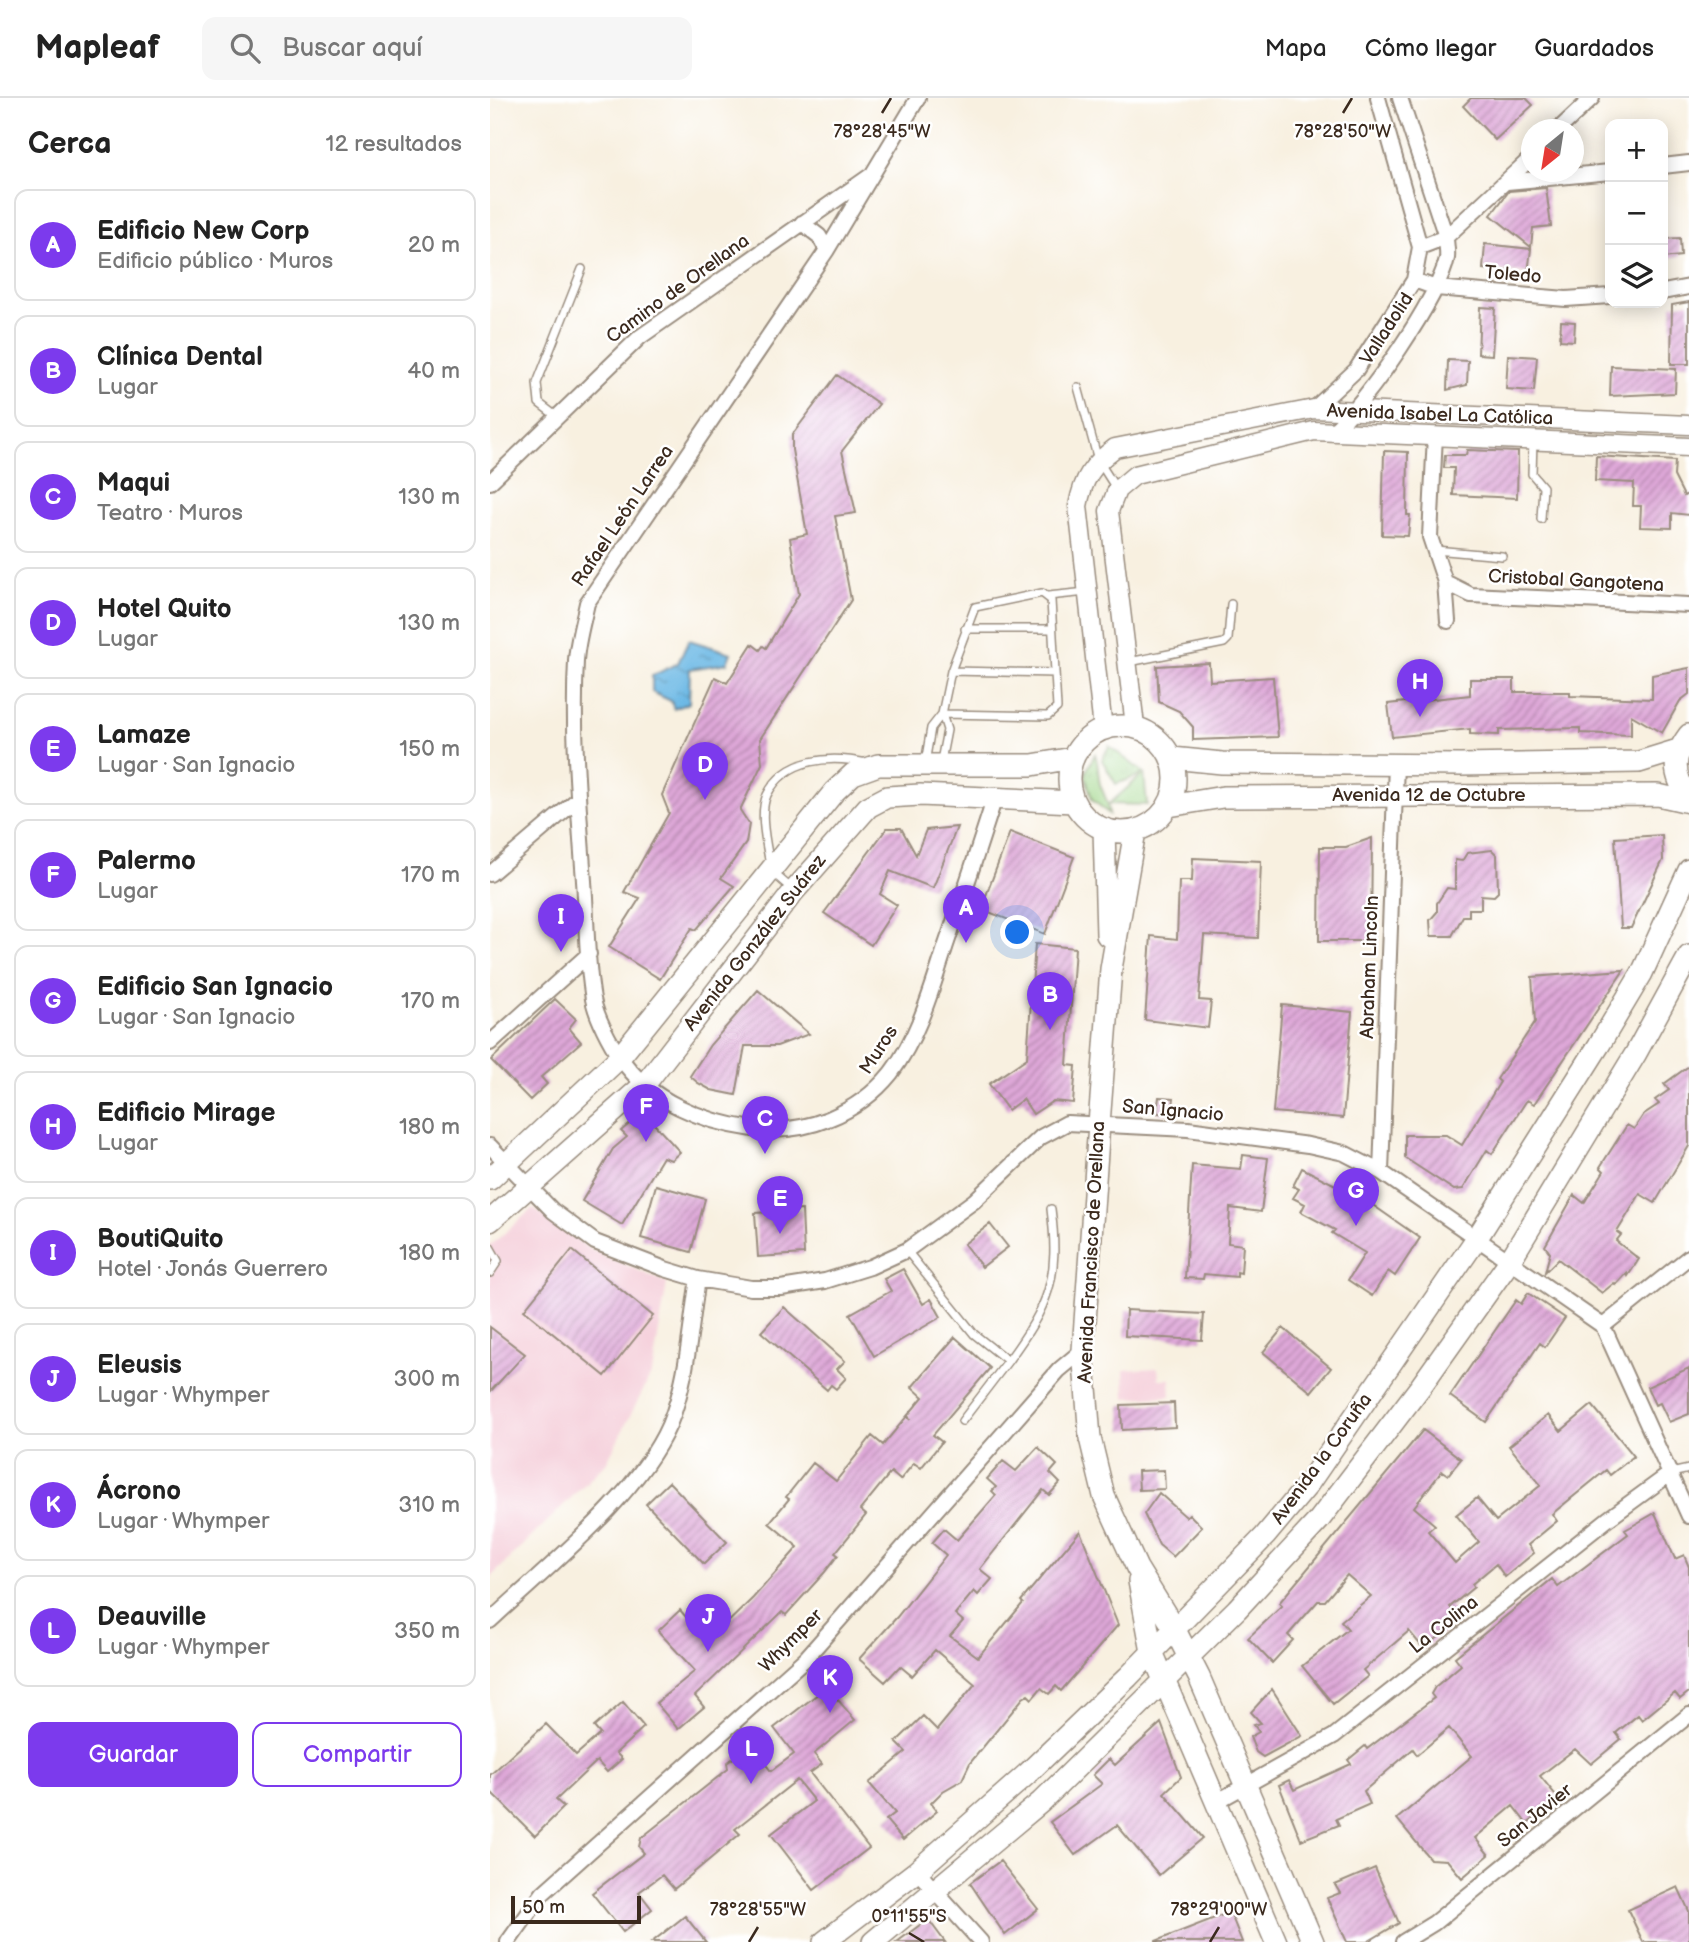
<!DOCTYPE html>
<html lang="es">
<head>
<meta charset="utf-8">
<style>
	body { margin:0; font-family:"Balsamiq Sans",sans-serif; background:#f6f6f6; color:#222 }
	.controls { position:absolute; right:21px; top:21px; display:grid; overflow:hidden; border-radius:14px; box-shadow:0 4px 18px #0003 }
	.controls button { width:63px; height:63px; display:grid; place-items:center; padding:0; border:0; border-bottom:2px solid #e0e0e0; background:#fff; color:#222; font:35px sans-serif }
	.compass { position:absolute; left:1031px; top:21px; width:63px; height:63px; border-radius:50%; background:#fff; box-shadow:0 4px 18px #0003; rotate:210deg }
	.scale { position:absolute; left:21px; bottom:18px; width:130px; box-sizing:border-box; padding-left:7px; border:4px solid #3b2a1e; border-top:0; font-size:19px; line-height:24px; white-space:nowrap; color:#3b2a1e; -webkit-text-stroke:5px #fff; paint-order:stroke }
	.you { position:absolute; left:528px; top:835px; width:24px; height:24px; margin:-18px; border:5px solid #fff; border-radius:50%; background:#1a73e8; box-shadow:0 0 0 10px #1a73e833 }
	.badge { display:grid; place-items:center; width:46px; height:46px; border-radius:50%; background:#7c3aed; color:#fff; font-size:23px; font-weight:700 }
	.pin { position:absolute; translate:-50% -58px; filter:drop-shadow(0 2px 4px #0008) }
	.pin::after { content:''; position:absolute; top:37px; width:24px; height:21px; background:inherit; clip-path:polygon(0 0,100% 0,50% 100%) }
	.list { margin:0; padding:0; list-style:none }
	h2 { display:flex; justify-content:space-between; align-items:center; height:91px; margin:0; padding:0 28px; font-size:30px }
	h2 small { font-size:23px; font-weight:400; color:#767676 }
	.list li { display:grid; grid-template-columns:46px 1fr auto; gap:21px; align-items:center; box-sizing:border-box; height:112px; margin:0 14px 14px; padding:0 14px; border:2px solid #e0e0e0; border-radius:14px }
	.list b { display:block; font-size:26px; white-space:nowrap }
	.list p { margin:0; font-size:23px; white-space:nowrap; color:#767676 }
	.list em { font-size:23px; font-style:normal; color:#767676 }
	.actions { display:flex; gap:14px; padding:21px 28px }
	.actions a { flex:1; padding:16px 0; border:2px solid #7c3aed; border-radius:14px; text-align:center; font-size:24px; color:#7c3aed }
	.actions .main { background:#7c3aed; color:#fff }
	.icon { flex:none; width:38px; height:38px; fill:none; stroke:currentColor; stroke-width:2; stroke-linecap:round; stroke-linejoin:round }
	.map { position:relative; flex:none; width:1199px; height:1844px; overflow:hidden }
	header { display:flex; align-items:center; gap:42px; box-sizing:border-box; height:98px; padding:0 35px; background:#fff; border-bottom:2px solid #e0e0e0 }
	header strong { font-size:33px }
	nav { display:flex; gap:38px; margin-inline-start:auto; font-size:24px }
	.search { width:490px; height:63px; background:#f6f6f6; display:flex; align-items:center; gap:18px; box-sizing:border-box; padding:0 24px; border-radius:14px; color:#767676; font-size:26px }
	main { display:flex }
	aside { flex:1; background:#fff }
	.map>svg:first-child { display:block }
	.built { fill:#f5cfda }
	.grass { fill:url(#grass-tufts); stroke:#6d8053; stroke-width:2 }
	.water { fill:url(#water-ripples); stroke:#537182; stroke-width:2 }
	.building { fill:url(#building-hatch) }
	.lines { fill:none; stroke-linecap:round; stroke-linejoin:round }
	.service-casing { stroke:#9a8d7f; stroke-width:10 }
	.minor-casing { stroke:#9a8d7f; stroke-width:18 }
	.tertiary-casing { stroke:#9a8d7f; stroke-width:21 }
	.secondary-casing { stroke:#9a8d7f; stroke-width:24 }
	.service { stroke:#fff; stroke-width:7 }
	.minor { stroke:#fff; stroke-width:14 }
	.tertiary { stroke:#fff; stroke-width:18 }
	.secondary { stroke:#fff; stroke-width:21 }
	.ticks { fill:none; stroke:#3b2a1e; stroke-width:2.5 }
	.labels { text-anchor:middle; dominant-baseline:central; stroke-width:5; stroke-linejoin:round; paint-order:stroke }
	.street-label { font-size:19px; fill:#3b2a1e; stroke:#fff }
	.ticks-label { font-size:18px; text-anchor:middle; fill:#3b2a1e; stroke:#fff; stroke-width:5; stroke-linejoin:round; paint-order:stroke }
</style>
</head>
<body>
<header>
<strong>Mapleaf</strong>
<div class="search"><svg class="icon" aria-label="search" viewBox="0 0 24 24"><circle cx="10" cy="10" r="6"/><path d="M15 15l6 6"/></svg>Buscar aquí</div>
<nav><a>Mapa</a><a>Cómo llegar</a><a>Guardados</a></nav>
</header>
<main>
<aside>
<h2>Cerca<small>12 resultados</small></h2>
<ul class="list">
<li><span class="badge">A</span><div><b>Edificio New Corp</b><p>Edificio público · Muros</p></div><em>20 m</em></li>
<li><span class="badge">B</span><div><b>Clínica Dental</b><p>Lugar</p></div><em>40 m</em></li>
<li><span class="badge">C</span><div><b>Maqui</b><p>Teatro · Muros</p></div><em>130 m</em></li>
<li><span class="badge">D</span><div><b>Hotel Quito</b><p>Lugar</p></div><em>130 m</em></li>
<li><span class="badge">E</span><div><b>Lamaze</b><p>Lugar · San Ignacio</p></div><em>150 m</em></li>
<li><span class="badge">F</span><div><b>Palermo</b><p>Lugar</p></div><em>170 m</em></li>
<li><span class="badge">G</span><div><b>Edificio San Ignacio</b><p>Lugar · San Ignacio</p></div><em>170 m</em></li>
<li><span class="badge">H</span><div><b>Edificio Mirage</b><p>Lugar</p></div><em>180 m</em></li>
<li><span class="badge">I</span><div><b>BoutiQuito</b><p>Hotel · Jonás Guerrero</p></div><em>180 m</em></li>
<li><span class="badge">J</span><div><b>Eleusis</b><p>Lugar · Whymper</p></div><em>300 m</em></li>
<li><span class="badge">K</span><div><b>Ácrono</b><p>Lugar · Whymper</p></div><em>310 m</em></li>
<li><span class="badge">L</span><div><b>Deauville</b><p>Lugar · Whymper</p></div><em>350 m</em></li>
</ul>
<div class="actions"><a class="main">Guardar</a><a>Compartir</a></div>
</aside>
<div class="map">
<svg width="1199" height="1844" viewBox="0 0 1199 1844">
	<defs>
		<pattern id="grass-tufts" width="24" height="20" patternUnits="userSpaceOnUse" patternTransform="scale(1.75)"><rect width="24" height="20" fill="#9fd688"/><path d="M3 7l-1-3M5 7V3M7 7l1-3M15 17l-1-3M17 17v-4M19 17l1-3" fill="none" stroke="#8ab875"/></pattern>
		<pattern id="water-ripples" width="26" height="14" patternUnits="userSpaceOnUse" patternTransform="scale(1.75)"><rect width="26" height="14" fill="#6bb8e5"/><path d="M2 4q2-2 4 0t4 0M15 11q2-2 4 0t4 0" fill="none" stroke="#5996b9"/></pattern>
		<pattern id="building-hatch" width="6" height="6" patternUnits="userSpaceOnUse" patternTransform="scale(1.75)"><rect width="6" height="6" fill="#dea7d8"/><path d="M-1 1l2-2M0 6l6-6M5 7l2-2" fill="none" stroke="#b588af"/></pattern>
	</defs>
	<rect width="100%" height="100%" fill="#fff"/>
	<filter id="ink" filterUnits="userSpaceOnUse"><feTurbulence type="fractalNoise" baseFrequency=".0143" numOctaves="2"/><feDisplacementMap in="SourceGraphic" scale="14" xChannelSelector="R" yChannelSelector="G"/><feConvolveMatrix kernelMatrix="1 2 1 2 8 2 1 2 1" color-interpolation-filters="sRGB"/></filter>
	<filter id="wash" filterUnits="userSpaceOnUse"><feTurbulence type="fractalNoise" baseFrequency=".00686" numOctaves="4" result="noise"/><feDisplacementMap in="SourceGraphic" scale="28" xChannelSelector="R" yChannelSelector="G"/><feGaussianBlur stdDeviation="1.57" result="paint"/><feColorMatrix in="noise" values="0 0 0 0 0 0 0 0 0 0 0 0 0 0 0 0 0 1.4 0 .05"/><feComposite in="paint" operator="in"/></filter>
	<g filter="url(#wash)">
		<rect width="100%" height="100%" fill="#f8f0e0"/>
		<path class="built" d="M43 1110 101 1152 177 1185 162 1275 116 1365 0 1480V1148Z
			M668 1270 669 1281H680L681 1298 635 1300 634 1272Z"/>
		<path class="grass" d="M619 648 654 675 657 707 619 706 653 676 626 686 612 662Z
			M605 656C610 669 607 681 611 689 615 699 619 705 619 716L602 701 595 676Z"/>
		<path class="water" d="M199 542 241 555 237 565 200 571 199 605 184 611 181 603 162 594V578L188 565Z"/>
		<g id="blocks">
			<path class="building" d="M981 0H1036L1043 7 1005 42 973 8Z
				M1056 90 1061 128 1043 130 1041 149 1001 117 1019 93Z
				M1190 140 1191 158 1173 160V141Z
				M995 146 1041 151 1038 175 993 171Z
				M1199 204V266H1181L1182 207Z
				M990 209 1005 210 1002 257 988 256Z
				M1071 223 1085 224 1084 243 1070 242Z
				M1018 257 1047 259 1044 293 1016 291Z
				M958 262 978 263 977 287 957 292Z
				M1121 268 1186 271 1185 295 1120 298Z
				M347 277 389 306 352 353 366 415 345 418 361 502 270 641 272 666 250 712 259 726 256 745 231 780 244 788 206 832 202 830 170 881 119 849 150 800 134 794 179 715 172 697 225 579 237 585 262 546 270 552 273 548 276 550 309 496 300 440 317 436 302 352V337Z
				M977 352 1028 354 1027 400 963 397 964 370H954L955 357H976Z
				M894 353 918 354 917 417H920L918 438 892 437Z
				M1106 358 1185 363 1184 378 1194 398 1199 395V417L1182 415V430L1150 429 1151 408H1143L1144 385 1105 383Z
				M719 565 720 583 783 579 788 639 703 642V629L689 613 669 604 667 568Z
				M1199 570V596L1190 603 1172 635 1141 617V637L1090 635V630L1009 632V637L980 636V631L902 639 898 606 980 597V581H1024V594H1080V598L1162 601V577Z
				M467 729 443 790 400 773 390 796 407 807 381 847 334 815 397 730H411L426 757 436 732Z
				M520 734 584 759 555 836 491 811Z
				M1172 737 1173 762 1141 830H1131L1125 740Z
				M882 740 881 843H829L830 749H856Z
				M1002 752 1007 757 1008 794 1004 798 991 797V811H979V818H973L962 838H941L940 822 947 814V805L957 790 965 791V762L972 763 977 755Z
				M703 760 771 763 768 840 714 837 709 902 721 903 718 930 655 922 661 838 687 841 689 783H702Z
				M545 846 585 850 577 967 586 968 583 1005 563 1003 543 1016 533 1001 518 1012 499 986 537 960Z
				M1134 872 1044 1006 1037 1002 1002 1056 997 1052 973 1091 964 1092 915 1060V1037H956L972 1047 1010 984 1007 981 1045 924 1042 879Z
				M268 892 319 936 287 948H255L246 997 221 992 208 985 200 978 220 947Z
				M65 901 86 921 79 930 91 944 51 979 57 986 40 1002 1 962Z
				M792 907 862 914 853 1020 783 1014Z
				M1199 968V1048L1165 1105 1150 1096 1127 1134 1131 1137 1126 1143 1149 1161 1138 1178 1137 1175 1126 1187 1124 1185 1112 1195 1068 1161 1055 1174 1060 1155 1055 1148 1084 1097 1094 1105 1114 1073 1110 1069 1137 1027 1144 1031 1154 1016 1169 1006 1165 1002 1179 992 1174 986Z
				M669 999 684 1000 682 1016 667 1015Z
				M153 1014 190 1054 181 1062 173 1059 132 1127 92 1103 123 1051 137 1039 131 1033Z
				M753 1057 778 1060 771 1114 740 1110 738 1145 753 1147 751 1175 747 1174V1179L714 1176 713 1181 695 1180 702 1067 751 1071Z
				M812 1070 863 1096 864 1094 930 1140 905 1178 898 1173 882 1198 858 1182 875 1155 842 1135 845 1132 811 1114 815 1106 803 1100 809 1091 803 1088Z
				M166 1087 215 1101 201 1154 151 1140Z
				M312 1112 314 1156 268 1159 265 1115Z
				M500 1126 518 1149 492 1169 474 1146Z
				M82 1152 163 1218 115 1278 34 1212Z
				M413 1171 433 1206 441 1201 451 1219 384 1258 360 1216 401 1193 394 1181Z
				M1038 1195 1075 1220 1055 1249 1050 1245 996 1324 960 1298 1026 1202 1031 1206Z
				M294 1209 355 1263 347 1271 356 1280 346 1291 341 1287 337 1292 271 1234Z
				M636 1212 714 1216 712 1242 635 1238Z
				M0 1229 35 1256 0 1294Z
				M793 1230 841 1270 821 1294 773 1254Z
				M465 1239 500 1270 443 1337 452 1344 431 1370 424 1365 410 1382 401 1374 370 1412 376 1417 345 1455 348 1457 334 1475 296 1517 292 1514 205 1598 214 1609 188 1631 166 1605 205 1573 168 1533 190 1512 196 1519 201 1515 224 1538 263 1500 308 1449 279 1425 299 1401 296 1399 323 1365 346 1383 382 1338 393 1347 417 1318 420 1322 418 1317 433 1299 422 1289Z
				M1199 1270V1316L1179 1324 1170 1305 1165 1307 1157 1289Z
				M684 1305 685 1329 632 1332 631 1307Z
				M1102 1307 1144 1358 1120 1377 1116 1372 1062 1416 1067 1423 1038 1447 1044 1455 1015 1479 1006 1466 982 1486 984 1489 960 1509 970 1521 934 1551 919 1533 873 1572 878 1578 843 1606 812 1568 858 1531 851 1523 881 1498 857 1477 835 1503H828L798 1537 803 1542 782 1565 758 1540 792 1508 789 1505 933 1332 971 1361 958 1377 952 1373 924 1409 945 1427 938 1433 965 1465 989 1444 966 1417 987 1400 1006 1423 1051 1387 1019 1348 1058 1317 1071 1333Z
				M548 1349 567 1367 560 1375 570 1385 559 1397 553 1392 490 1471 502 1481 488 1497 484 1493 465 1516 473 1523 460 1538 488 1559 533 1505 531 1503 590 1433 628 1527 571 1593 566 1588 559 1596 551 1590 542 1601 538 1597 533 1600 480 1665 472 1682 453 1693 441 1705 447 1713 413 1742 396 1722 405 1715 379 1685 416 1654 406 1644 433 1618 447 1632 485 1586 445 1552 422 1578 410 1568 395 1584 369 1561 407 1519 456 1457 442 1445 454 1431 467 1442 506 1397 502 1393 506 1389 497 1381 513 1363 526 1373Z
				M674 1372 675 1391 649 1392 648 1373Z
				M179 1384 237 1444 214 1466 156 1406Z
				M669 1395 696 1419 699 1416 712 1429 683 1459 669 1447 654 1416Z
				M1165 1415 1185 1461 1194 1457 1199 1469V1594L1190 1601 1185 1595 1152 1622 1148 1617 1126 1635 1131 1641 1101 1666 1085 1651 1050 1678 1069 1701 1037 1726 1023 1708 985 1740 999 1757 972 1780 957 1762 940 1761 907 1721 982 1658 959 1630 927 1657 923 1651 874 1693 880 1706 846 1721 849 1727 811 1742 789 1687 799 1682 804 1692 861 1666 858 1662 875 1648 877 1651 944 1600 941 1596 945 1589 971 1567 965 1559 1062 1481 1068 1489 1138 1436 1135 1432Z
				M337 1589 365 1622 324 1656 332 1666 320 1675 379 1750 324 1792 281 1736 324 1703 307 1682 245 1731 250 1736 184 1791 172 1777 149 1794 162 1811 133 1834 102 1795 154 1755 149 1749 151 1740 238 1671 237 1665 246 1658 253 1659 263 1650 281 1673 304 1656 284 1630Z
				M782 1591 812 1638 773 1659 766 1654 760 1639 769 1634 764 1627 771 1625 761 1614Z
				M133 1604 154 1629 126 1655 132 1661 117 1674 107 1663 66 1702 74 1709 45 1738 0 1693V1677L56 1626 86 1657 110 1636 104 1629Z
				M671 1625 691 1679 674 1695 713 1740 669 1777 627 1727 585 1757 560 1724 612 1686 603 1677 619 1661 625 1667Z
				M510 1763 548 1811 515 1837 480 1785Z
				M885 1770 909 1825 877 1844H857L837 1800 850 1795 845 1787Z
				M1188 1789 1199 1813V1844H1153L1138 1812Z
				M740 1814 752 1844H666V1843Z
				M195 1818 216 1844H162Z
				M438 1821 455 1844H407Z"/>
		</g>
	</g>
	<g filter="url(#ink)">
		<use href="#blocks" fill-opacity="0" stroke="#9a8d7f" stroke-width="2"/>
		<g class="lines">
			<defs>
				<path id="service" d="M588 289 608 362 627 392
					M66 318 49 305 47 285 92 171
					M1043 342 1042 376 1053 389 1051 421
					M945 452 1012 458
					M558 498 597 494
					M475 531H562
					M639 564 734 545 738 541 741 506
					M461 573 565 575
					M435 665 441 630 452 616 461 573 485 509 552 495 561 502 567 610 558 618 452 616 457 632 451 663
					M303 792 281 773C278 752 268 717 277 697 296 659 341 657 377 665
					M0 1149 8 1163 0 1175
					M417 1153 484 1236 518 1263C559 1207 570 1181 561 1111
					M472 1323 518 1263
					M1181 1375 1199 1371"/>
				<path id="minor" d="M428 0 337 152 97 505C93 524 87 544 86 563 82 636 89 711 94 783 97 822 96 862 103 901 106 918 120 945 130 959 159 1003 213 1024 263 1031 315 1037 368 1016 401 975 429 938 442 890 456 847 473 798 489 749 505 699
					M1068 32 1102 0
					M1173 68 1199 65
					M1017 84 1120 74
					M312 125 329 138 337 152
					M930 149 956 139 1042 59
					M924 182 946 190 1076 201 1120 198
					M1173 194 1199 189
					M824 311 866 272 924 182 930 149 888 0
					M844 332C875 306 949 200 957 160 958 154 956 146 956 139L910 0
					M945 337 940 439 955 484 981 497 1199 507
					M0 384 150 239 380 78
					M955 484 958 523
					M0 776 88 701
					M0 945 99 856
					M0 1048 63 1113 105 1144 175 1171 208 1181 261 1190H291L335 1183 380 1169 417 1152 484 1103 551 1039 577 1025 698 1031 818 1047 854 1055 891 1074 1113 1228 1199 1418
					M891 1074 906 666
					M1113 1228 1199 1159
					M0 1523C57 1469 148 1398 179 1327 198 1282 200 1229 208 1181
					M726 1704 844 1638 1118 1421 1181 1375
					M427 1773 491 1844
					M18 1844 53 1795 316 1560 569 1272 593 1252
					M913 1844 944 1825 1199 1617"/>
				<path id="tertiary" d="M645 628 619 413 627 392 645 377 824 333 1199 349
					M613 631 588 408C593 380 603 366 625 350L824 311 1199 327"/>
				<path id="secondary" d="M579 681a53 53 0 1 1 106 0a53 53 0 1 1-106 0Z
					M1199 637C1181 661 1183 676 1199 701
					M682 660 732 665 971 667 1149 664 1188 652
					M679 708 733 699 1168 697 1199 704
					M614 731 617 837
					M645 733 621 871 609 1026 593 1252 600 1340 614 1398 647 1470 684 1530 709 1579 823 1844
					M0 1081 129 960 344 694 363 676 388 667H542L583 660
					M0 1123 155 986 304 793 378 709 397 699 430 697 584 704
					M649 1483 662 1554 786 1844
					M334 1844 427 1773 537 1676 638 1579 775 1438 816 1389 987 1140 1109 947 1152 875 1199 772
					M383 1844 551 1704 747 1511 829 1422 931 1288 1019 1164 1146 955 1199 858"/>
			</defs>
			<use href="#service" class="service-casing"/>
			<use href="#minor" class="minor-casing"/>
			<use href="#tertiary" class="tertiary-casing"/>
			<use href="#secondary" class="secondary-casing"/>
			<use href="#service" class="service"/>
			<use href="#minor" class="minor"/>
			<use href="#tertiary" class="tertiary"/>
			<use href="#secondary" class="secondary"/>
		</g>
	</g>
	<path class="ticks" d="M392 15 401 0M853 15 862 0M419 1835 434 1844M259 1844 268 1829M720 1844 729 1829"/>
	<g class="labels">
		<g class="street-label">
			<text transform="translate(1023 177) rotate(5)">Toledo</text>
			<text transform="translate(188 191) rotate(-36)">Camino de Orellana</text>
			<text transform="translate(897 231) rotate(-57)">Valladolid</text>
			<text transform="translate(950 317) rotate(2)">Avenida Isabel La Católica</text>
			<text transform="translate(133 418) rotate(-56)">Rafael León Larrea</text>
			<text transform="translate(1086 483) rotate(3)">Cristobal Gangotena</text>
			<text x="939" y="697">Avenida 12 de Octubre</text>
			<text transform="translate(265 845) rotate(-52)">Avenida González Suárez</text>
			<text transform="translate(880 869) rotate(-88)">Abraham Lincoln</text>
			<text transform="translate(389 952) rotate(-57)">Muros</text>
			<text transform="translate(683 1013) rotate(5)">San Ignacio</text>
			<text transform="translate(602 1154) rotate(-87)">Avenida Francisco de Orellana</text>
			<text transform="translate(832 1361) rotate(-54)">Avenida la Coruña</text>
			<text transform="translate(954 1527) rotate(-38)">La Colina</text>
			<text transform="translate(301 1543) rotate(-45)">Whymper</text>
			<text transform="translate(1045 1718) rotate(-39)">San Javier</text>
		</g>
	</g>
	<g class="ticks-label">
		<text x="392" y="39">78°28'45"W</text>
		<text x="853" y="39">78°28'50"W</text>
		<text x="268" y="1817">78°28'55"W</text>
		<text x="729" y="1817">78°29'00"W</text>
		<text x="419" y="1824">0°11'55"S</text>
	</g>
</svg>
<div class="controls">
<button>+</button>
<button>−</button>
<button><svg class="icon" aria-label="layers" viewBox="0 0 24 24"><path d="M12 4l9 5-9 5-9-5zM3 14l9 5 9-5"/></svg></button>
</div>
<svg class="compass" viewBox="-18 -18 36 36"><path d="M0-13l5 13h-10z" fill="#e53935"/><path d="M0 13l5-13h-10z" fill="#767676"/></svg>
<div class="scale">50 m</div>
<div class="you"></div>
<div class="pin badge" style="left:476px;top:845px">A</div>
<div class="pin badge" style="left:560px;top:932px">B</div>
<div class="pin badge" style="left:275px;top:1056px">C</div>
<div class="pin badge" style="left:215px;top:702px">D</div>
<div class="pin badge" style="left:290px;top:1136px">E</div>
<div class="pin badge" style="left:156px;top:1044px">F</div>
<div class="pin badge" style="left:866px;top:1128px">G</div>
<div class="pin badge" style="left:930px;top:619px">H</div>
<div class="pin badge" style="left:71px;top:854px">I</div>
<div class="pin badge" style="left:218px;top:1554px">J</div>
<div class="pin badge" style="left:340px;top:1615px">K</div>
<div class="pin badge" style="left:261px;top:1686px">L</div>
</div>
</main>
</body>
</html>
